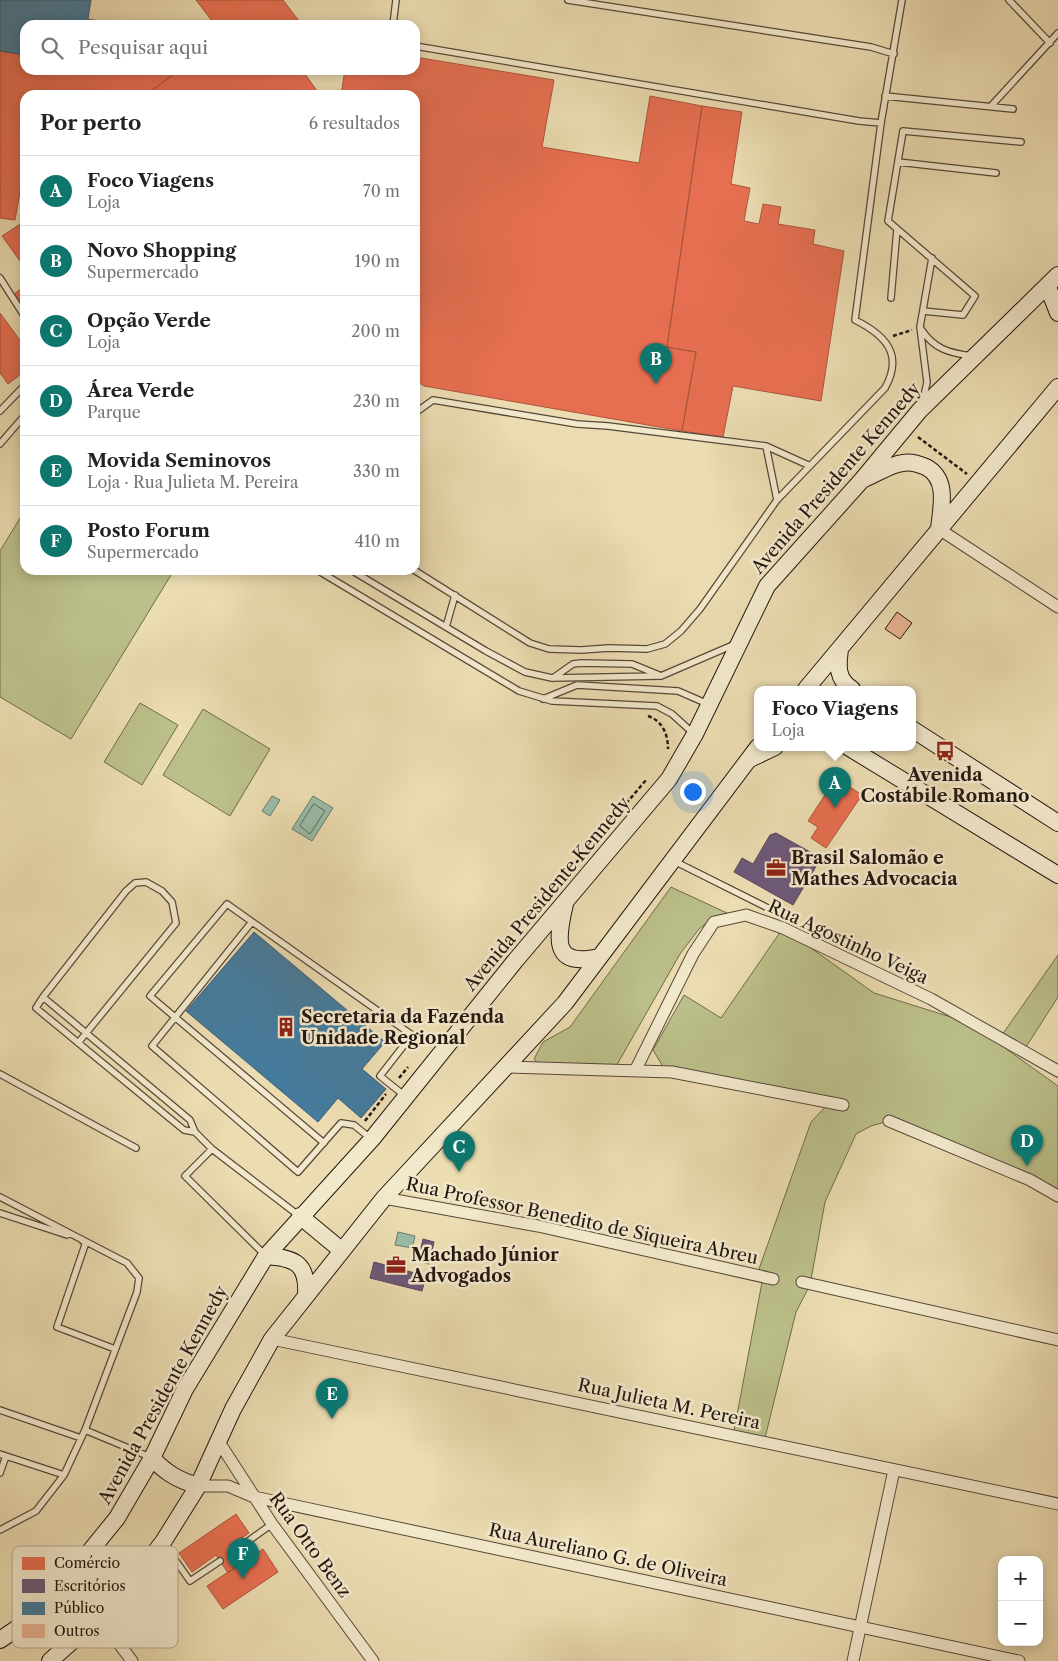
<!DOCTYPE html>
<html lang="pt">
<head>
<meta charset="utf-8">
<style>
	body { margin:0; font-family:"Libre Caslon Text",serif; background:#f2f2f2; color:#222 }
	.controls { position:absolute; right:15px; bottom:15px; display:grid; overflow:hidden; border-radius:10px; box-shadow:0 2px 12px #0003 }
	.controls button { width:45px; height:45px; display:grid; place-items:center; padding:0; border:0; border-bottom:1px solid #e0e0e0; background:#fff; color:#222; font:25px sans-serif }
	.you { position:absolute; left:692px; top:791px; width:18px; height:18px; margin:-12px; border:4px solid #fff; border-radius:50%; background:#1a73e8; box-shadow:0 0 0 8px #1a73e833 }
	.badge { display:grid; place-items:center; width:32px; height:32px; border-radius:50%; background:#0f766e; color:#fff; font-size:16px; font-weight:700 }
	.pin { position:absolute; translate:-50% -41px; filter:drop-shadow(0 1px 2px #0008) }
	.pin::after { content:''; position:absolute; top:26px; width:18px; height:15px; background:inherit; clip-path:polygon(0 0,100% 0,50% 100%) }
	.popup { position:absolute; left:754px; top:686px; width:162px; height:65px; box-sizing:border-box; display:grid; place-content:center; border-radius:10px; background:#fff; filter:drop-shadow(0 1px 4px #0005); font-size:16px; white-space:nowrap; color:#767676 }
	.popup b { font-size:19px; color:#222 }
	.popup::after { content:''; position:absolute; left:50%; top:100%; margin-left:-10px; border:10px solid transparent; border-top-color:#fff }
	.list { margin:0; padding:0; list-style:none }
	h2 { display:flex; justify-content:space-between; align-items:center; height:65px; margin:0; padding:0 20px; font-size:21px }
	h2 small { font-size:16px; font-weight:400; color:#767676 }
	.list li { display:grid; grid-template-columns:32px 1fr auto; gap:15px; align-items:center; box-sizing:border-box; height:70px; padding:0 20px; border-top:1px solid #e0e0e0 }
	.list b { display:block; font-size:19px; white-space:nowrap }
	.list p { margin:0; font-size:16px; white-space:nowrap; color:#767676 }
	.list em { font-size:16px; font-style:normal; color:#767676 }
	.icon { flex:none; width:28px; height:28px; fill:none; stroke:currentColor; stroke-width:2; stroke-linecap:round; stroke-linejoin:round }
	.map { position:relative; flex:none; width:1058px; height:1661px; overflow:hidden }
	.search { position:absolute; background:#fff; box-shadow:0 2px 12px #0003; left:20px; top:20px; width:400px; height:55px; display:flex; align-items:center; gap:12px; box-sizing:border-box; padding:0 18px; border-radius:15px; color:#767676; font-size:19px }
	.panel { position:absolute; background:#fff; box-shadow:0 2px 12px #0003; left:20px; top:90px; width:400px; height:485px; border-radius:15px }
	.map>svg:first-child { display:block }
	.green { fill:#bbbf89; stroke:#706b4c }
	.water { fill:#99bca7; stroke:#6a7a6b }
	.shops { fill:#e76f51; stroke:#ac553e }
	.offices { fill:#6d597a; stroke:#57455a }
	.public { fill:#457b9d; stroke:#3b5d73 }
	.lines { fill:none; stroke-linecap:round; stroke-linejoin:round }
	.shore { stroke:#5e6a5c; stroke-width:1 }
	.building { fill:#e8b492; stroke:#241710 }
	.service-casing { stroke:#564838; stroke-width:8 }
	.minor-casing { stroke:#564838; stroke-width:13 }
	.secondary-casing { stroke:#241710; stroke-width:18 }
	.path { stroke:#241710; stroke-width:2.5; stroke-dasharray:4 2.5; stroke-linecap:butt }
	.service { stroke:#f2e8cc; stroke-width:5.5 }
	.minor { stroke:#f2e8cc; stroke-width:11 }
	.secondary { stroke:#f2e8cc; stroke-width:16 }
	.labels { text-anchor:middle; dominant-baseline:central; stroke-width:5; stroke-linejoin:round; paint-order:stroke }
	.street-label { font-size:18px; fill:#241710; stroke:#f2e8cc }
	.poi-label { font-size:18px; font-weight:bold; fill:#241710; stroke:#f2e8cc; text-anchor:start }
	.key { fill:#f2e8cc; stroke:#b4a994; stroke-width:1 }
	.key-label { font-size:14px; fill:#241710 }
</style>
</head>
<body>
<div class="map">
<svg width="1058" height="1661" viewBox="0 0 1058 1661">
	<rect width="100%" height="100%" fill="#ebdcb1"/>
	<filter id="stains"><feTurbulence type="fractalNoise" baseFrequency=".004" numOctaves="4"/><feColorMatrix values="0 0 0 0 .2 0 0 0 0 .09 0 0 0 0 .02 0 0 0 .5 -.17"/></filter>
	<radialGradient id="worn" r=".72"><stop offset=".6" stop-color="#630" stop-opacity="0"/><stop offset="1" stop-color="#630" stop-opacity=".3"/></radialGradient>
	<path class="green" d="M25 510V570H174L71 739 0 697V551Z
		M140 703 178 725 142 785 104 762Z
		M203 709 270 749 230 816 163 775Z
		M671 887 727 913 714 917 699 929 680 954 614 1070C585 1070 554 1086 534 1059L543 1042 570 1027Z
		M783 928 874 993 970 1023 1058 1086V1195L889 1121 871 1126 856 1134 825 1202 810 1285 796 1312 764 1442 733 1436 763 1277 759 1269 811 1122 832 1100 665 1070 653 1050 684 995 721 1018Z
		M1058 955V997L1026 1047 1002 1035Z"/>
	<path class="water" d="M272 796 280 800 270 816 262 811Z
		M313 796 333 808 312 841 292 829Z
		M398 1232 415 1236 412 1248 395 1245Z"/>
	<path class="shops" d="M196 0H283L302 25H215Z
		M88 19 124 25H87Z
		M0 51 25 55V70H179L146 95H25V163L15 220 0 218Z
		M415 57 554 80 542 147 639 163 650 96 702 106 667 347 696 352 682 431 424 386 415 380V95H341L345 70H415Z
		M179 70H302L320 95H146Z
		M702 106 742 112 731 184 750 188 744 221 759 224 763 204 781 207 778 224 815 230 813 244 844 251 821 401 733 386 723 437 682 431 696 352 667 347Z
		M25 221V268L2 236Z
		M25 286V309L14 294Z
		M0 313 25 347V371L8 384 0 373Z
		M836 778 862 795 826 848 811 838 818 827 808 821Z
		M236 1514 249 1533 236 1542 248 1559 228 1573 216 1555 192 1572 179 1553Z
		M263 1549 278 1572 223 1609 207 1586Z"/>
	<path class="offices" d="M776 833 821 858 793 905 734 872 742 858 753 864 770 835Z
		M423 1239 434 1242 429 1264 418 1261Z
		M374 1262 426 1276 422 1291 370 1278Z"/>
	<path class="public" d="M0 0H91L87 25H25V55L0 51Z
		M254 932 385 1042 362 1069 386 1089 361 1118 338 1098 318 1122 186 1011Z"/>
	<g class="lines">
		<path class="shore" d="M314 804 325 811 310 834 300 826Z"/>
	</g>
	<path class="building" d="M897 612 912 623 900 639 885 629Z"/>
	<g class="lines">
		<defs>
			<path id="service" d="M568 0 871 47 894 54
				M1009 0 1050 43
				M393 25 396 0
				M415 46 859 121 881 123
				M885 96 1013 109
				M991 106 1058 33
				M898 162 996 173
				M0 278 25 317
				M891 298 897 229
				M923 311 963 315 975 296 888 221 903 131 1021 142
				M921 329C934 349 949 353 972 356
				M923 401 927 382 920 327 932 258
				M0 411 25 385
				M415 413 433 400 577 424 608 426 766 446 808 465
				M0 444 25 415
				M766 446 777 500
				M317 570 519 691 552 701 657 706 672 714 693 733
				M351 570 486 651 525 672 552 678 661 676 733 645
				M414 570 530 643 549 649 581 650 609 648 647 649 665 644 681 631 700 609 777 500 885 388C904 354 885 335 855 320L881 123 902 0
				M446 627 455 595
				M553 678 573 664 581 663 632 664 659 675
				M543 699 577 685 678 691 708 704
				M674 861 774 911
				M251 923 152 1046 298 1172 341 1123 354 1125 370 1138
				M43 997 126 891 135 883 146 882 162 891 172 902 176 923 78 1043
				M0 1074 136 1148
				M195 1132 184 1130 36 1008 43 997 190 1120 195 1132 212 1149
				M324 1143 150 996 227 904 412 1035 380 1076 405 1096
				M0 1197 127 1263 139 1278 137 1292 85 1430 64 1475 36 1511 0 1530
				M0 1213 67 1235
				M83 1241 86 1242 57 1327 115 1349
				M264 1254 185 1176 212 1149 298 1215
				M0 1410 81 1438
				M85 1430 150 1457
				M0 1454 64 1475
				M0 1473 6 1456
				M164 1544 190 1581 220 1561
				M240 1547 272 1524"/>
			<path id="minor" d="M939 529 1058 607
				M506 1067 672 1072 843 1105
				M635 1071 693 954 714 922 746 915 783 928 931 999 1058 1071
				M889 1121 1030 1180 1058 1196
				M384 1198 538 1226 773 1279
				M802 1282 1058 1340
				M272 1339 1058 1504
				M219 1442 272 1524 373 1661
				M198 1486H228L254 1497 1019 1661
				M99 1617 132 1661
				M853 1661 894 1470"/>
			<path id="secondary" d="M1048 287 1058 313
				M864 479C876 474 891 464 903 463 911 461 919 464 926 467 949 479 941 508 939 529
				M840 649C838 665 836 679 852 689
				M806 689 1058 387
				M912 729 1058 823
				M848 747 1058 875
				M750 759 775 747
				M565 904C557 938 551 968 599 957
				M300 1216 341 1250
				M266 1256C296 1258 308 1264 306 1296
				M152 1458C166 1473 178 1480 198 1486
				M0 1640 16 1629 69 1577 117 1518 152 1458 185 1389 266 1256 372 1139 515 961 669 779 695 734 767 586 861 481 920 410 1058 275
				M50 1661 99 1617 143 1568 163 1542 198 1486 233 1409 272 1339 384 1198 565 1003 758 747"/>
		</defs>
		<use href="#service" class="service-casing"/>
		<use href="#minor" class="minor-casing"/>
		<use href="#secondary" class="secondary-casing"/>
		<path class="path" d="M893 336 912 330
			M918 437 967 474
			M648 716C663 721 668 735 668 749
			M576 863 646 780
			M399 1078 408 1067
			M365 1121 386 1094"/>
		<use href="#service" class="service"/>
		<use href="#minor" class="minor"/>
		<use href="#secondary" class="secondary"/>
	</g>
	<defs>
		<symbol id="bus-bare" viewBox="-9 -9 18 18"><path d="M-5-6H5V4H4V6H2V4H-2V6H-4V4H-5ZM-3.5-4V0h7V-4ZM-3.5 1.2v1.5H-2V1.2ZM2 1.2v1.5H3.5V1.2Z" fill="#8f2418" stroke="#f2e8cc" stroke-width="2.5" paint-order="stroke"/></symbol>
		<symbol id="office-bare" viewBox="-9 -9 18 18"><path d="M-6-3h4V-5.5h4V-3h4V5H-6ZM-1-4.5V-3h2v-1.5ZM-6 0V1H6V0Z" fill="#8f2418" stroke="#f2e8cc" stroke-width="2.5" paint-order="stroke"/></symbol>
		<symbol id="building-bare" viewBox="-9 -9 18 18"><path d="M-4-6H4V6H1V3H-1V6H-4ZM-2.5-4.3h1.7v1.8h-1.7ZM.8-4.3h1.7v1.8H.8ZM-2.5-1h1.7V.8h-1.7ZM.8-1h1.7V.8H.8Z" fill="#8f2418" stroke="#f2e8cc" stroke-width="2.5" paint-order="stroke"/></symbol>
	</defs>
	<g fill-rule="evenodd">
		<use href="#bus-bare" x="931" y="737" width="28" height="28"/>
		<use href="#office-bare" x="762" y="854" width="28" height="28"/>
		<use href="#building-bare" x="272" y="1013" width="28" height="28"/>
		<use href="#office-bare" x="382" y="1251" width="28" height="28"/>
	</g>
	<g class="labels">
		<g class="street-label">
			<text transform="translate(836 478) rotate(-49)">Avenida Presidente Kennedy</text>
			<text transform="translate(547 894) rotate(-50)">Avenida Presidente Kennedy</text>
			<text transform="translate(848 942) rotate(25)">Rua Agostinho Veiga</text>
			<text transform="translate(582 1221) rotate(12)">Rua Professor Benedito de Siqueira Abreu</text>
			<text transform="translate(163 1395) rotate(-61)">Avenida Presidente Kennedy</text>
			<text transform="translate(669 1404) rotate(12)">Rua Julieta M. Pereira</text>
			<text transform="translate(310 1545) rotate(54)">Rua Otto Benz</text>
			<text transform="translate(608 1555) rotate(12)">Rua Aureliano G. de Oliveira</text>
		</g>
		<g class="poi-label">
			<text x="945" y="775" text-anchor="middle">Avenida<tspan x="945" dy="21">Costábile Romano</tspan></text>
			<text x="791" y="858">Brasil Salomão e<tspan x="791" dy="21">Mathes Advocacia</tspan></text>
			<text x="301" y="1017">Secretaria da Fazenda<tspan x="301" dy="21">Unidade Regional</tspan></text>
			<text x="411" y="1255">Machado Júnior<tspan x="411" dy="21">Advogados</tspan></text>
		</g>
	</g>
	<rect x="12" y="1546" width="166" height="102" rx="8" class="key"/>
	<rect x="22" y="1557" width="23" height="13" fill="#e76f51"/>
	<rect x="22" y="1579" width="23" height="14" fill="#6d597a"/>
	<rect x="22" y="1602" width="23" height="13" fill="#457b9d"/>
	<rect x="22" y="1624" width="23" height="14" fill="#e8b492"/>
	<g class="key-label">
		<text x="54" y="1568">Comércio</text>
		<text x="54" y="1591">Escritórios</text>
		<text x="54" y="1613">Público</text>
		<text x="54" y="1636">Outros</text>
	</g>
	<rect width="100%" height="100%" filter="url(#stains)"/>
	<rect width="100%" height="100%" fill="url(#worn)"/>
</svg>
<div class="controls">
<button>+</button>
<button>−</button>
</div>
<div class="you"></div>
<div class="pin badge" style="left:835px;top:808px">A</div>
<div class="popup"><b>Foco Viagens</b>Loja</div>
<div class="pin badge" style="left:656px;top:384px">B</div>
<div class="pin badge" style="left:459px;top:1172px">C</div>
<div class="pin badge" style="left:1027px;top:1166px">D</div>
<div class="pin badge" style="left:332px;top:1419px">E</div>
<div class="pin badge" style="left:243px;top:1579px">F</div>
<div class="search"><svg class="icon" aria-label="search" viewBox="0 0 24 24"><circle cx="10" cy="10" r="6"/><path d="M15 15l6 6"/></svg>Pesquisar aqui</div>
<section class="panel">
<h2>Por perto<small>6 resultados</small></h2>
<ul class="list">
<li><span class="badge">A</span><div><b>Foco Viagens</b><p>Loja</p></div><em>70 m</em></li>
<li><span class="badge">B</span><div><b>Novo Shopping</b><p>Supermercado</p></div><em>190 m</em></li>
<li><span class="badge">C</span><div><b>Opção Verde</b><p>Loja</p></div><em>200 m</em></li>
<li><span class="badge">D</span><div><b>Área Verde</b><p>Parque</p></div><em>230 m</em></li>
<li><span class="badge">E</span><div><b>Movida Seminovos</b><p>Loja · Rua Julieta M. Pereira</p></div><em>330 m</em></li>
<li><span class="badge">F</span><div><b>Posto Forum</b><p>Supermercado</p></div><em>410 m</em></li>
</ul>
</section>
</div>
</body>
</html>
